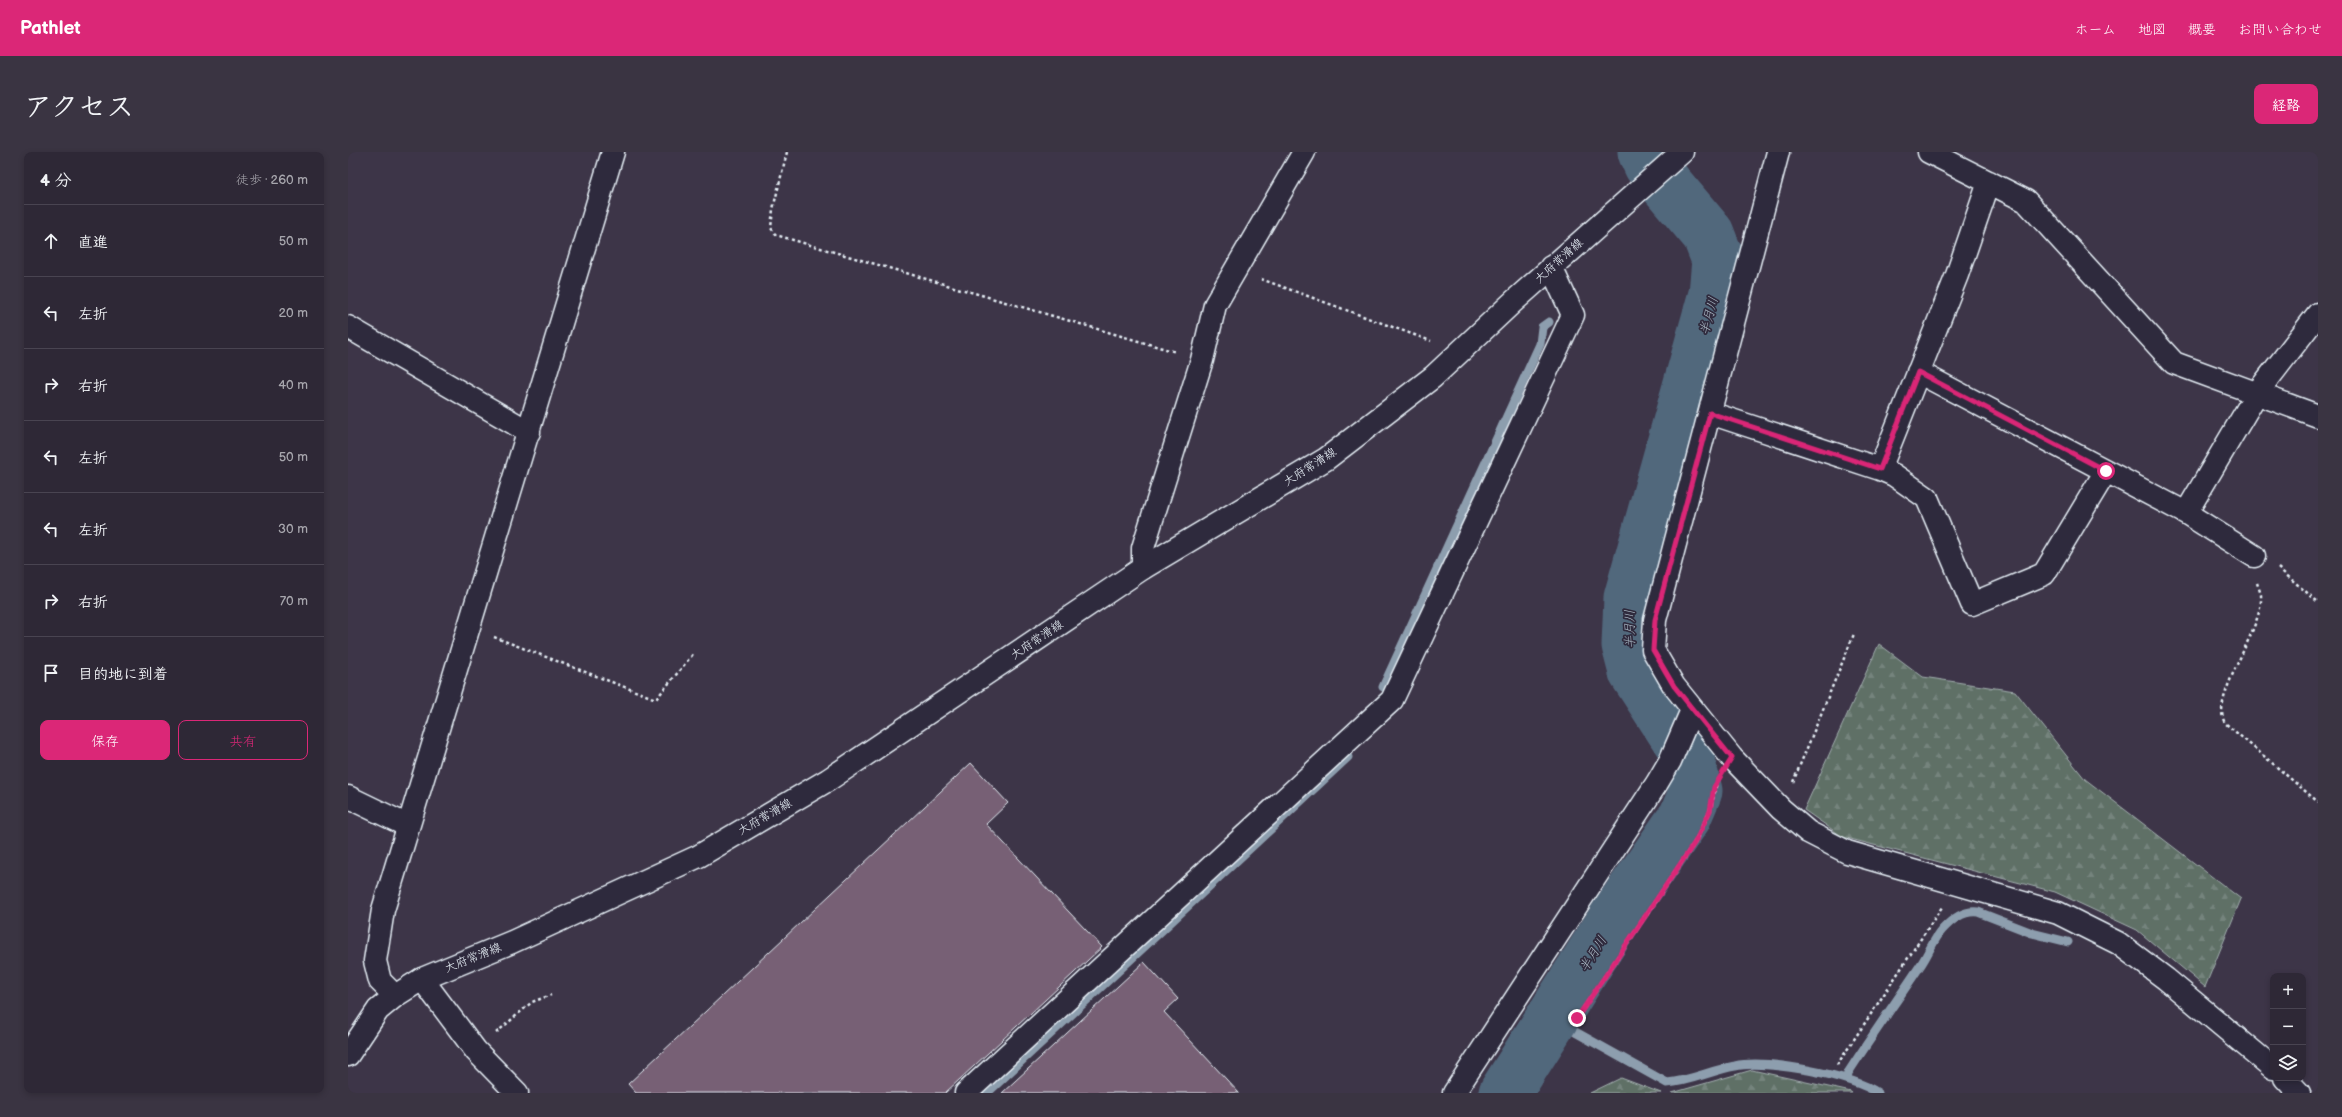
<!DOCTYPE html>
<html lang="ja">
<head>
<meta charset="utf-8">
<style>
	body { margin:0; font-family:"Balsamiq Sans","Klee One",sans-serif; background:#3a3442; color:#f1f3f6 }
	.controls { position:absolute; right:12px; bottom:12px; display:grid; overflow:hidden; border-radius:8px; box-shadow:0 2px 6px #0003 }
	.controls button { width:36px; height:36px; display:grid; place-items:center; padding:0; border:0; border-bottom:1px solid #494451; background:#2e2836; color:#f1f3f6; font:20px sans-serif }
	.stop { position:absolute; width:12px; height:12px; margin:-9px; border:3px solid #db2777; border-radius:50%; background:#fff }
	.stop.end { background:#db2777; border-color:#fff; box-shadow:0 1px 4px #0008 }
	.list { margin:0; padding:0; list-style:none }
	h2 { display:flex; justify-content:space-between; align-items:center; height:52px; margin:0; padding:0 16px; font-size:17px }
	h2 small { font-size:13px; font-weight:400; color:#a7a6ad }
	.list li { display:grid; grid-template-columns:26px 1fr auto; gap:12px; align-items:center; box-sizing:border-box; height:72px; padding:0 16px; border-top:1px solid #494451 }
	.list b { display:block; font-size:15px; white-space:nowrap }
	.list em { font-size:13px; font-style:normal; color:#a7a6ad }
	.actions { display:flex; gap:8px; padding:12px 16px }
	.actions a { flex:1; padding:9px 0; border:1px solid #db2777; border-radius:8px; text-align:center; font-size:14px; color:#db2777 }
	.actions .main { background:#db2777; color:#fff }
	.icon { flex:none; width:22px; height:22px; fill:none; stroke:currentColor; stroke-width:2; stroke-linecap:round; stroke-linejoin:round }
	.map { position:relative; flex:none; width:1970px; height:941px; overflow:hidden; border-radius:8px }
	header { display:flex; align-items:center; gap:24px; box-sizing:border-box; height:56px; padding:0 20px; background:#db2777; color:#fff }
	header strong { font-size:19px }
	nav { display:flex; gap:22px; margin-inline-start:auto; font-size:14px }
	.intro { display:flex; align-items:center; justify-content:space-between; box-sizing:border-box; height:96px; padding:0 24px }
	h1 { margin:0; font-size:28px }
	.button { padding:10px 18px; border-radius:8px; background:#db2777; color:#fff; font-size:14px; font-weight:700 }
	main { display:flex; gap:24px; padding:0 24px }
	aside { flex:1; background:#2e2836; border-radius:8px; box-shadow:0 2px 6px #0003 }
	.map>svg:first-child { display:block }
	.forest { fill:url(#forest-firs); stroke:#a3b0af }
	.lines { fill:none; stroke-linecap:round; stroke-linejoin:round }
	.stream { stroke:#8d9eae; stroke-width:9 }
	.river { stroke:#51677c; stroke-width:53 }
	.building { fill:#776074; stroke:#e8f1f8 }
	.street-casing { stroke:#e8f1f8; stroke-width:25 }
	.secondary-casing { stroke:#e8f1f8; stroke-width:25 }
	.path { stroke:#e8f1f8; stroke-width:2.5; stroke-dasharray:3 3; stroke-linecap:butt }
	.street { stroke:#2f2a3d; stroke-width:22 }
	.secondary { stroke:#2f2a3d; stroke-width:22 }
	.route { stroke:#db2777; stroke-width:5 }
	.labels { text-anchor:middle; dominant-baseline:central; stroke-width:3.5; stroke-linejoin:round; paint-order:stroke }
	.street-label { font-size:12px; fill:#e8f1f8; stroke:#2f2a3d }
	.water-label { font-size:13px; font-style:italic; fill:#acbac6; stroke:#2f2a3d }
</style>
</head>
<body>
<header>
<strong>Pathlet</strong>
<nav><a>ホーム</a><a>地図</a><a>概要</a><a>お問い合わせ</a></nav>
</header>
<div class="intro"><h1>アクセス</h1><a class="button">経路</a></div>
<main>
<aside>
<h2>4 分<small>徒歩 · 260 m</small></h2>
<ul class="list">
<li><svg class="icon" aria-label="ahead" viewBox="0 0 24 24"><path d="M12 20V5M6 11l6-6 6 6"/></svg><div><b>直進</b></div><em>50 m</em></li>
<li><svg class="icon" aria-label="left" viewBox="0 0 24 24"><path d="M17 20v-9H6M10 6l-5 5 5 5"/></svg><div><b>左折</b></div><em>20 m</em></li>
<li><svg class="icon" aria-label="right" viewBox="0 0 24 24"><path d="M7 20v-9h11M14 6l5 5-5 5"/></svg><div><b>右折</b></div><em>40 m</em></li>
<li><svg class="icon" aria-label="left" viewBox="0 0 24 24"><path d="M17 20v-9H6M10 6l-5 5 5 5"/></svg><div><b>左折</b></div><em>50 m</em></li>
<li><svg class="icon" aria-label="left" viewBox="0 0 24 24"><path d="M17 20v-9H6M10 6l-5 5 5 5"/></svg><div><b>左折</b></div><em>30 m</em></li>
<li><svg class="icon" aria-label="right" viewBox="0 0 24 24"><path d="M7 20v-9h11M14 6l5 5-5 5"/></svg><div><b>右折</b></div><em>70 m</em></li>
<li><svg class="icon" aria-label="arrive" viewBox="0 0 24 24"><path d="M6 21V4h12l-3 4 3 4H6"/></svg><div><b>目的地に到着</b></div></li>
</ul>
<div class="actions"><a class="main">保存</a><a>共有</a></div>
</aside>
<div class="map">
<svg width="1970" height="941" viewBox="0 0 1970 941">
	<defs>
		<pattern id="forest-firs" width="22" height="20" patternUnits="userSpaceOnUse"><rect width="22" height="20" fill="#5e6f66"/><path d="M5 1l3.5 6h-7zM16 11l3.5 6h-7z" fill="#75847d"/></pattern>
	</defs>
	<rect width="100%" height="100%" fill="#3d3548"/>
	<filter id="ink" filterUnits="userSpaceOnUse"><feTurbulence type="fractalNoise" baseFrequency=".025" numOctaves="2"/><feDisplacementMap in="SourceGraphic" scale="8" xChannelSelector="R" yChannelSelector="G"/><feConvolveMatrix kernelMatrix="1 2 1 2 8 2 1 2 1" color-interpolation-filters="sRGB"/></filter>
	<g filter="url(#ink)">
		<path class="forest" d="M1531 492 1575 525 1667 539 1737 627 1893 747 1857 835 1789 778 1707 740 1495 685 1456 658Z
			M1404 918 1503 940 1504 941H1324Z
			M1273 926 1313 941H1242Z"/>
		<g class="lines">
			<path class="stream" d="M1035 535 1192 192 1194 175 1201 170
				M1204 867 1319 931C1343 929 1364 918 1387 914 1418 907 1504 923 1530 941
				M1499 927 1500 921C1523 885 1548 850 1572 814 1580 803 1585 788 1594 778 1604 767 1616 758 1630 760L1684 781 1720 790
				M639 941 1000 605"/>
			<path class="river" d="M1157 941 1271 760 1337 665 1348 639 1338 599 1287 520 1280 493 1282 446 1367 142 1370 108 1360 82 1302 13 1296 0"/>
		</g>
		<path class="building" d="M623 611 660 651 638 672 754 795 597 941H288L280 932Z
			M796 810 830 847 816 860 891 941H654Z"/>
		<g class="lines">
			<defs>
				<path id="street" d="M1430 0 1307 468 1305 498 1326 534 1384 606 1433 657 1460 680 1499 700 1710 761 1770 791 1818 827 1925 916
					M1581 0 1678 49 1826 211 1970 264
					M0 175 181 280
					M1570 220 1838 361 1906 404
					M1362 261 1532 317 1609 123 1641 30
					M1532 317 1546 323 1579 346 1624 452 1696 422 1758 319
					M1838 361 1909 241 1970 162
					M795 416V396L854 208 867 153 956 0
					M0 645 60 674
					M74 827 128 899 169 941
					M47 844 32 829 27 809 35 758 265 0
					M1937 926 1951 941
					M618 941 1044 548 1225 163 1203 115
					M1106 941 1309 631 1322 609 1344 558"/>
				<path id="secondary" d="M0 903 30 858 47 844 74 827 164 790 351 704 480 628 795 416 978 307 1085 225 1165 150 1334 0"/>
			</defs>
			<use href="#street" class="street-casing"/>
			<use href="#secondary" class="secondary-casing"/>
			<path class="path" d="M439 0 425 57 423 76 428 83 828 200
				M913 127 1083 189
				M1930 416 1970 450
				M1909 431C1910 434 1912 439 1913 443 1916 477 1861 545 1877 571L1970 650
				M146 485 308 547 346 501
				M1445 630 1506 482
				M1229 866 1347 690 1362 659 1369 630
				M148 881 184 850 203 843
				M1489 913 1594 755"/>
			<use href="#street" class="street"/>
			<use href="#secondary" class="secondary"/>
		</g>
	</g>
	<g class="lines" filter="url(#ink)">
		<path class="route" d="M1229 866 1347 690 1362 659 1366 635 1384 606 1326 534 1305 498 1307 468 1362 261 1532 317 1570 220 1758 319"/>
	</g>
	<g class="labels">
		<g class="street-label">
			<text transform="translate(1211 109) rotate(-42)">大府常滑線</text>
			<text transform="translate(962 315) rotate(-33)">大府常滑線</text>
			<text transform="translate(689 488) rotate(-34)">大府常滑線</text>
			<text transform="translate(417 665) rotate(-30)">大府常滑線</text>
			<text transform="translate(125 806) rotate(-22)">大府常滑線</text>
		</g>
		<g class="water-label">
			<text transform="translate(1361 164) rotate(-75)">半月川</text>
			<text transform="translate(1282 477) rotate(-91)">半月川</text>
			<text transform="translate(1245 802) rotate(-58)">半月川</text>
		</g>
	</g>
</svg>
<div class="controls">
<button>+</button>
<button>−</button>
<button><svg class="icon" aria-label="layers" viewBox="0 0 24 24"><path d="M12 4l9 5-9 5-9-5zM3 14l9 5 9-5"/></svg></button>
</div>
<div class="stop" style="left:1758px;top:319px"></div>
<div class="stop end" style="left:1229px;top:866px"></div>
</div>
</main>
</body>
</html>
